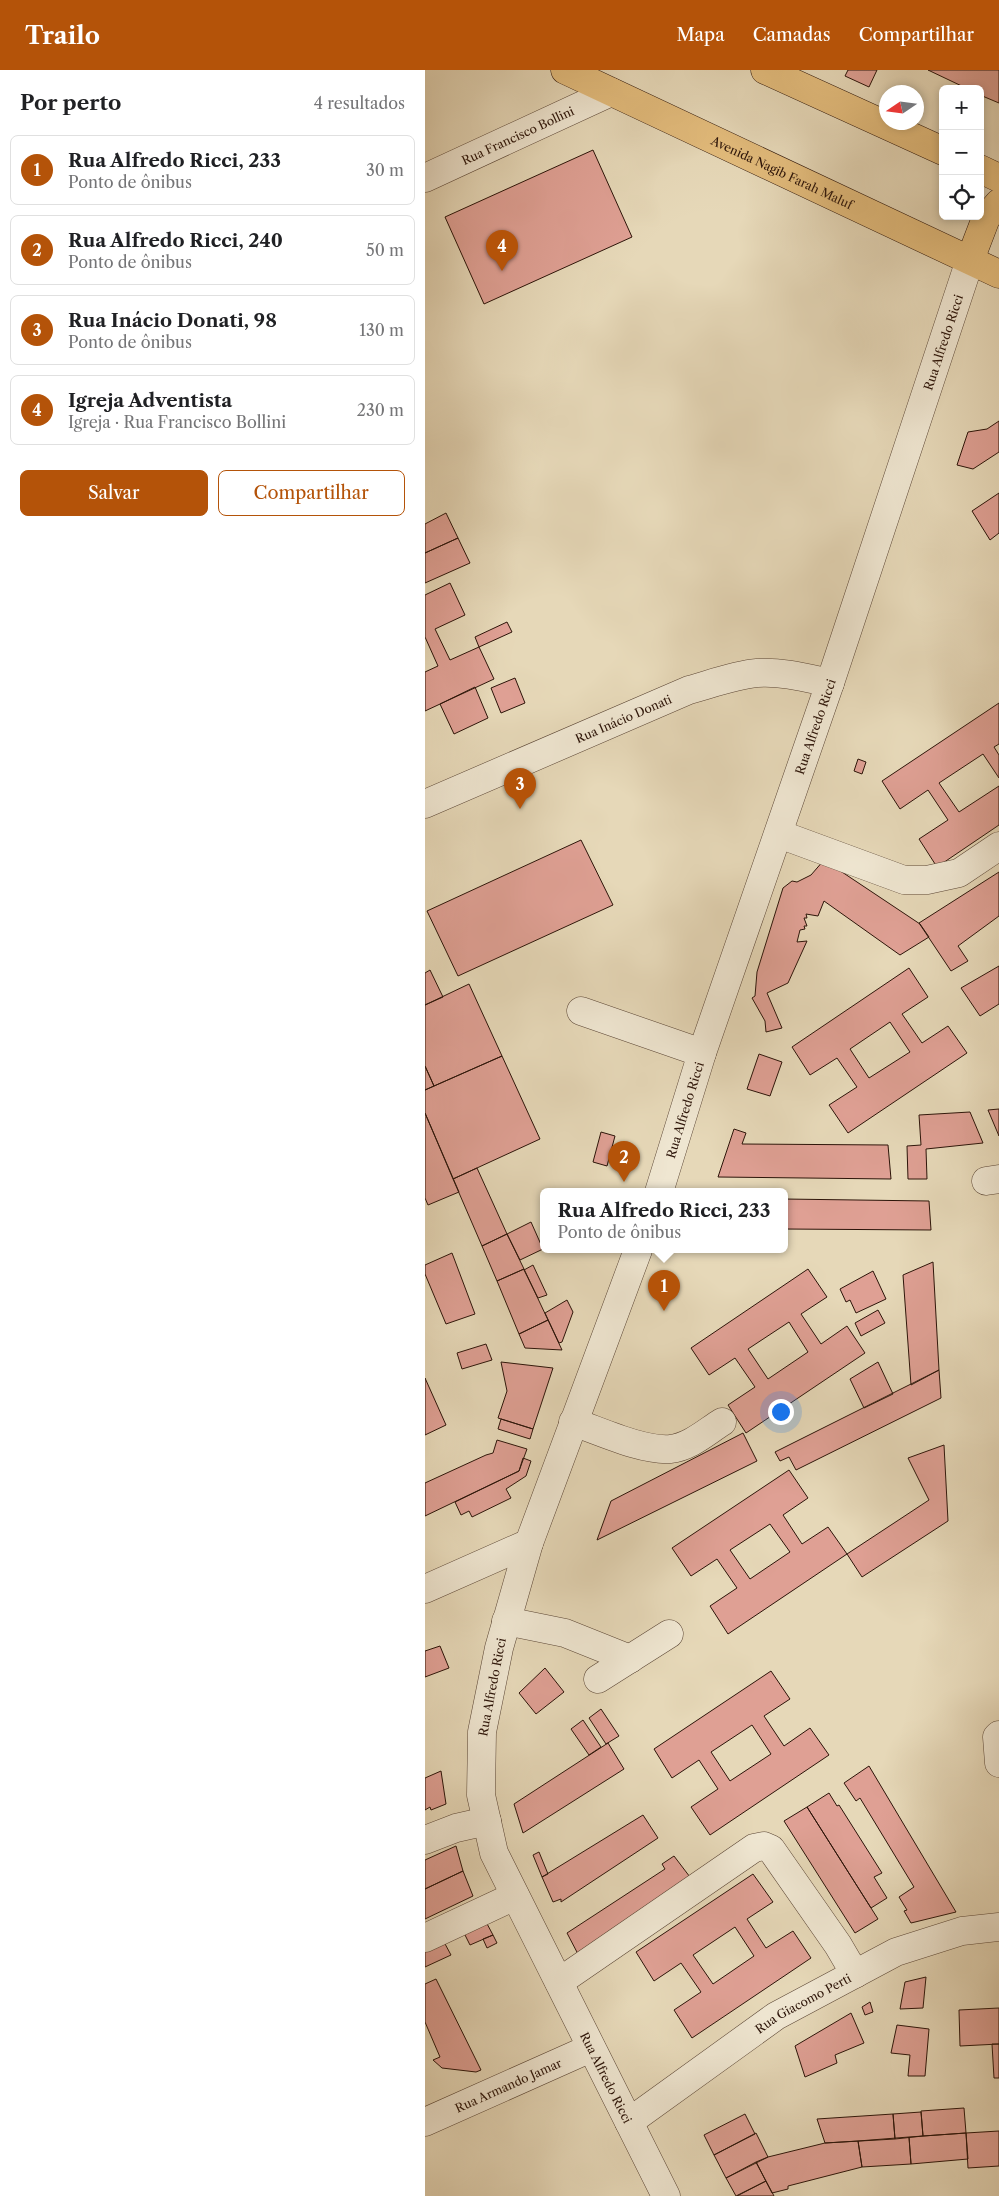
<!DOCTYPE html>
<html lang="pt">
<head>
<meta charset="utf-8">
<style>
	body { margin:0; font-family:"Libre Caslon Text",serif; background:#f2f2f2; color:#202124 }
	.controls { position:absolute; right:15px; top:15px; display:grid; overflow:hidden; border-radius:8px; box-shadow:0 2px 8px #0003 }
	.controls button { width:45px; height:45px; display:grid; place-items:center; padding:0; border:0; border-bottom:1px solid #e0e0e0; background:#fff; color:#202124; font:25px sans-serif }
	.compass { position:absolute; left:454px; top:15px; width:45px; height:45px; border-radius:50%; background:#fff; box-shadow:0 2px 8px #0003; rotate:257deg }
	.you { position:absolute; left:355px; top:1341px; width:18px; height:18px; margin:-12px; border:4px solid #fff; border-radius:50%; background:#1a73e8; box-shadow:0 0 0 8px #1a73e833 }
	.badge { display:grid; place-items:center; width:32px; height:32px; border-radius:50%; background:#b45309; color:#fff; font-size:16px; font-weight:700 }
	.pin { position:absolute; translate:-50% -41px; filter:drop-shadow(0 1px 2px #0008) }
	.pin::after { content:''; position:absolute; top:26px; width:18px; height:15px; background:inherit; clip-path:polygon(0 0,100% 0,50% 100%) }
	.popup { position:absolute; left:115px; top:1118px; width:248px; height:65px; box-sizing:border-box; display:grid; place-content:center; border-radius:8px; background:#fff; filter:drop-shadow(0 1px 4px #0005); font-size:16px; white-space:nowrap; color:#757577 }
	.popup b { font-size:19px; color:#202124 }
	.popup::after { content:''; position:absolute; left:50%; top:100%; margin-left:-10px; border:10px solid transparent; border-top-color:#fff }
	.list { margin:0; padding:0; list-style:none }
	h2 { display:flex; justify-content:space-between; align-items:center; height:65px; margin:0; padding:0 20px; font-size:21px }
	h2 small { font-size:16px; font-weight:400; color:#757577 }
	.list li { display:grid; grid-template-columns:32px 1fr auto; gap:15px; align-items:center; box-sizing:border-box; height:70px; margin:0 10px 10px; padding:0 10px; border:1px solid #e0e0e0; border-radius:8px }
	.list b { display:block; font-size:19px; white-space:nowrap }
	.list p { margin:0; font-size:16px; white-space:nowrap; color:#757577 }
	.list em { font-size:16px; font-style:normal; color:#757577 }
	.actions { display:flex; gap:10px; padding:15px 20px }
	.actions a { flex:1; padding:11px 0; border:1px solid #b45309; border-radius:8px; text-align:center; font-size:18px; color:#b45309 }
	.actions .main { background:#b45309; color:#fff }
	.icon { flex:none; width:28px; height:28px; fill:none; stroke:currentColor; stroke-width:2; stroke-linecap:round; stroke-linejoin:round }
	.map { position:relative; flex:none; width:574px; height:2126px; overflow:hidden }
	header { display:flex; align-items:center; gap:30px; box-sizing:border-box; height:70px; padding:0 25px; background:#b45309; color:#fff }
	header strong { font-size:24px }
	nav { display:flex; gap:28px; margin-inline-start:auto; font-size:18px }
	main { display:flex }
	aside { flex:1; background:#fff }
	.map>svg:first-child { display:block }
	.building { fill:#dfa094; stroke:#2c1409; fill-rule:evenodd }
	.lines { fill:none; stroke-linecap:round; stroke-linejoin:round }
	.minor-casing { stroke:#5a4535; stroke-width:29 }
	.major-casing { stroke:#2c1409; stroke-width:29 }
	.minor { stroke:#efe6d1; stroke-width:28 }
	.major { stroke:#e3bc7c; stroke-width:28 }
	.labels { text-anchor:middle; dominant-baseline:central; stroke-width:5; stroke-linejoin:round; paint-order:stroke }
	.street-label { font-size:12px; fill:#2c1409; stroke:#efe6d1 }
</style>
</head>
<body>
<header>
<strong>Trailo</strong>
<nav><a>Mapa</a><a>Camadas</a><a>Compartilhar</a></nav>
</header>
<main>
<aside>
<h2>Por perto<small>4 resultados</small></h2>
<ul class="list">
<li><span class="badge">1</span><div><b>Rua Alfredo Ricci, 233</b><p>Ponto de ônibus</p></div><em>30 m</em></li>
<li><span class="badge">2</span><div><b>Rua Alfredo Ricci, 240</b><p>Ponto de ônibus</p></div><em>50 m</em></li>
<li><span class="badge">3</span><div><b>Rua Inácio Donati, 98</b><p>Ponto de ônibus</p></div><em>130 m</em></li>
<li><span class="badge">4</span><div><b>Igreja Adventista</b><p>Igreja · Rua Francisco Bollini</p></div><em>230 m</em></li>
</ul>
<div class="actions"><a class="main">Salvar</a><a>Compartilhar</a></div>
</aside>
<div class="map">
<svg width="574" height="2126" viewBox="0 0 574 2126">
	<rect width="100%" height="100%" fill="#e6d8b8"/>
	<filter id="stains"><feTurbulence type="fractalNoise" baseFrequency=".004" numOctaves="4"/><feColorMatrix values="0 0 0 0 .2 0 0 0 0 .09 0 0 0 0 .02 0 0 0 .5 -.17"/></filter>
	<radialGradient id="worn" r=".72"><stop offset=".6" stop-color="#630" stop-opacity="0"/><stop offset="1" stop-color="#630" stop-opacity=".3"/></radialGradient>
	<path class="building" d="M423 0H452L444 17 420 6Z
		M503 0H574V33L555 25V19H543Z
		M168 80 207 167 59 234 20 147Z
		M574 351V382L548 399 532 395 543 362 562 359Z
		M574 423V463L565 470 547 441Z
		M21 443 33 468 0 483V454Z
		M33 468 45 493 0 513V483Z
		M25 513 40 545 10 559 25 590 54 577 69 609 0 641V602L13 596 0 567V525Z
		M82 552 87 562 54 577 50 567Z
		M90 608 100 633 76 643 66 618Z
		M50 617 63 648 29 664 15 634Z
		M574 633V674L569 677 574 685V708L558 684 514 713 534 742 574 716V755L512 797 494 769 523 750 503 720 475 739 457 711Z
		M433 689 441 692 437 704 429 701Z
		M156 770 188 835 33 906 2 841Z
		M399 790 495 854 504 867 475 885 399 831 393 846 381 844 382 848H379L382 856H379L380 859 375 860 372 872 382 871 363 913 342 923 357 958 341 962 340 951 327 928 330 926 332 902 358 818 367 811 372 812 386 805Z
		M574 802V846L533 876 543 891 526 901 494 853Z
		M574 896V934L555 946 536 918Z
		M484 898 503 927 477 944 497 973 523 956 542 983 423 1063 404 1035 432 1017 412 988 385 1005 367 977ZM465 952 485 982 444 1008 425 979Z
		M5 900 18 927 0 935V903Z
		M44 914 77 986 9 1016 0 996V935Z
		M334 984 357 992 345 1026 322 1019Z
		M77 986 115 1069 28 1109 0 1043V1020Z
		M0 996 9 1016 0 1020Z
		M574 1039V1066L563 1040Z
		M545 1042 558 1073 501 1079 502 1109H483L482 1076 496 1075 494 1045Z
		M0 1043 34 1122 3 1135 0 1128Z
		M309 1059 321 1063 317 1074 463 1075 466 1109 293 1107Z
		M176 1062 190 1066 182 1096 168 1092Z
		M52 1098 82 1164 57 1176 28 1109Z
		M359 1129 504 1131 506 1160 359 1159Z
		M106 1152 118 1179 95 1190 82 1164Z
		M82 1164 99 1199 72 1211 57 1176Z
		M27 1183 50 1244 21 1254 0 1204V1195Z
		M508 1192 514 1300 486 1315 478 1205Z
		M108 1195 122 1225 113 1228 99 1200Z
		M99 1199 123 1250 94 1264 72 1211Z
		M383 1199 402 1227 376 1244 396 1274 422 1256 440 1283 321 1363 303 1335 330 1317 310 1288 284 1305 266 1278ZM364 1252 383 1282 343 1309 323 1279Z
		M448 1201 461 1229 431 1243 425 1230 421 1232 415 1219Z
		M142 1230 148 1242 137 1272 134 1273 120 1243Z
		M453 1240 460 1253 436 1266 430 1253Z
		M123 1250 137 1280 100 1278 94 1264Z
		M61 1274 67 1290 37 1299 32 1283Z
		M76 1292 128 1298 108 1359 73 1348 82 1321Z
		M453 1292 468 1324 439 1338 425 1309Z
		M514 1300 516 1328 371 1400 364 1387 355 1391 350 1382Z
		M0 1308 21 1355 0 1365Z
		M76 1349 108 1359 105 1369 73 1359Z
		M318 1363 332 1391 172 1470 186 1431Z
		M72 1370 102 1379 94 1401 0 1446V1413L61 1385 68 1383Z
		M519 1375 523 1451 437 1507 422 1484 504 1430 483 1388Z
		M98 1388 106 1391 101 1406 81 1419 86 1428 47 1447 44 1441 36 1445 30 1432 94 1401Z
		M364 1400 383 1428 358 1445 377 1474 403 1457 422 1484 303 1564 285 1536 312 1518 292 1489 266 1506 247 1478ZM345 1454 365 1482 325 1509 305 1480Z
		M15 1576 24 1598 0 1607V1581Z
		M120 1598 139 1622 111 1644 94 1623Z
		M346 1601 365 1629 339 1646 359 1676 385 1658 404 1685 285 1765 266 1737 293 1719 274 1690 247 1708 229 1679ZM327 1655 346 1684 305 1711 286 1682Z
		M176 1639 194 1666 181 1674 164 1648Z
		M158 1650 176 1677 164 1685 146 1659Z
		M183 1673 199 1699 98 1763 89 1734Z
		M444 1696 531 1842 486 1853 479 1841 482 1840 474 1827 489 1817 435 1728 431 1731 419 1713Z
		M16 1701 21 1734 6 1740 5 1737 0 1740V1708Z
		M404 1723 412 1736 414 1735 457 1803 449 1807 462 1828 446 1838 382 1737Z
		M382 1737 453 1849 430 1863 359 1751Z
		M218 1745 233 1768 136 1832V1829L128 1832 117 1807Z
		M31 1776 38 1801 0 1819V1790Z
		M114 1782 123 1804 117 1807 108 1785Z
		M249 1786 268 1811 154 1886 142 1863 240 1799 237 1794Z
		M38 1801 48 1826 0 1849V1819Z
		M328 1804 348 1832 322 1849 341 1878 368 1861 386 1888 267 1968 249 1940 276 1922 256 1893 229 1911 211 1882ZM310 1857 329 1886 288 1914 268 1885Z
		M60 1850 68 1865 45 1875 38 1861Z
		M68 1865 72 1873 62 1878 58 1869Z
		M19 1872 26 1885 0 1897V1880Z
		M501 1907 498 1938 475 1939 480 1912Z
		M11 1909 56 2000 51 2002 17 1998 8 1990 15 1987 0 1952V1914Z
		M445 1932 448 1942 440 1945 437 1937Z
		M574 1938V1974L535 1976 534 1940Z
		M426 1943 439 1973 410 1985 412 1993 380 2007 370 1976Z
		M472 1955 504 1959 500 2006H483L485 1985 466 1983Z
		M567 1974H574V2008H569Z
		M539 2038 541 2063 498 2066 496 2041Z
		M496 2042 498 2066 470 2069 468 2044Z
		M320 2044 330 2064 289 2085 279 2065Z
		M468 2044 470 2069 400 2073 392 2049Z
		M574 2061V2096L543 2098 541 2063Z
		M331 2063 343 2087 301 2108 289 2085Z
		M541 2063 543 2089 486 2094 484 2067Z
		M484 2067 486 2094 437 2097 433 2071Z
		M433 2071 437 2097 363 2116V2119L347 2123 331 2092 343 2087 400 2073Z
		M331 2092 341 2111 311 2126 301 2108Z
		M341 2111 349 2126H312Z"/>
	<g class="lines">
		<defs>
			<g id="minor">
				<path id="s1" d="M0 108 186 22"/>
				<path id="s2" d="M0 734 264 620C286 614 309 605 332 603 356 601 382 608 405 613"/>
				<path d="M354 764 479 810H502L534 803 574 776"/>
				<path d="M156 941 277 983"/>
				<path d="M561 1111 574 1109"/>
				<path id="s3" d="M234 1122 277 983 405 613 545 190"/>
				<path id="s4" d="M213 1180 104 1473 74 1578 57 1662 56 1725 69 1783 241 2126"/>
				<path d="M148 1352C175 1361 217 1381 245 1379 265 1377 281 1362 297 1352"/>
				<path d="M0 1519 104 1473"/>
				<path d="M81 1551 140 1563 205 1589"/>
				<path d="M173 1609 244 1564"/>
				<path d="M574 1665 572 1667 574 1693"/>
				<path d="M0 1770 31 1758 62 1751"/>
				<path d="M0 1868 90 1826"/>
				<path d="M134 1912 329 1778 339 1776 346 1779 413 1875 430 1904"/>
				<path id="s5" d="M0 2052 166 1978"/>
				<path id="s6" d="M204 2052 351 1946 471 1882 537 1861 574 1857"/>
			</g>
			<g id="major">
				<path id="s7" d="M140 0 574 204"/>
				<path d="M340 0 518 81"/>
				<path d="M555 99 574 108"/>
				<path d="M545 190 561 148 574 133"/>
			</g>
		</defs>
		<use href="#minor" class="minor-casing"/>
		<use href="#major" class="major-casing"/>
		<use href="#minor" class="minor"/>
		<use href="#major" class="major"/>
	</g>
	<g class="labels">
		<g class="street-label">
			<text stroke="none"><textPath href="#s1" startOffset="102">Rua Francisco Bollini</textPath></text>
			<text stroke="none"><textPath href="#s7" startOffset="240">Avenida Nagib Farah Maluf</textPath></text>
			<text stroke="none"><textPath href="#s3" startOffset="896">Rua Alfredo Ricci</textPath></text>
			<text stroke="none"><textPath href="#s2" startOffset="216">Rua Inácio Donati</textPath></text>
			<text stroke="none"><textPath href="#s3" startOffset="491">Rua Alfredo Ricci</textPath></text>
			<text stroke="none"><textPath href="#s3" startOffset="86">Rua Alfredo Ricci</textPath></text>
			<text transform="translate(67 1617) rotate(-79)">Rua Alfredo Ricci</text>
			<text stroke="none"><textPath href="#s6" startOffset="211">Rua Giacomo Perti</textPath></text>
			<text stroke="none"><textPath href="#s4" startOffset="881">Rua Alfredo Ricci</textPath></text>
			<text stroke="none"><textPath href="#s5" startOffset="91">Rua Armando Jamar</textPath></text>
		</g>
	</g>
	<rect width="100%" height="100%" filter="url(#stains)"/>
	<rect width="100%" height="100%" fill="url(#worn)"/>
</svg>
<div class="controls">
<button>+</button>
<button>−</button>
<button><svg class="icon" aria-label="locate" viewBox="0 0 24 24"><circle cx="12" cy="12" r="6"/><path d="M12 2v4M12 18v4M2 12h4M18 12h4"/></svg></button>
</div>
<svg class="compass" viewBox="-18 -18 36 36"><path d="M0-13l5 13h-10z" fill="#e53935"/><path d="M0 13l5-13h-10z" fill="#757577"/></svg>
<div class="you"></div>
<div class="pin badge" style="left:239px;top:1241px">1</div>
<div class="popup"><b>Rua Alfredo Ricci, 233</b>Ponto de ônibus</div>
<div class="pin badge" style="left:199px;top:1112px">2</div>
<div class="pin badge" style="left:95px;top:739px">3</div>
<div class="pin badge" style="left:77px;top:201px">4</div>
</div>
</main>
</body>
</html>
